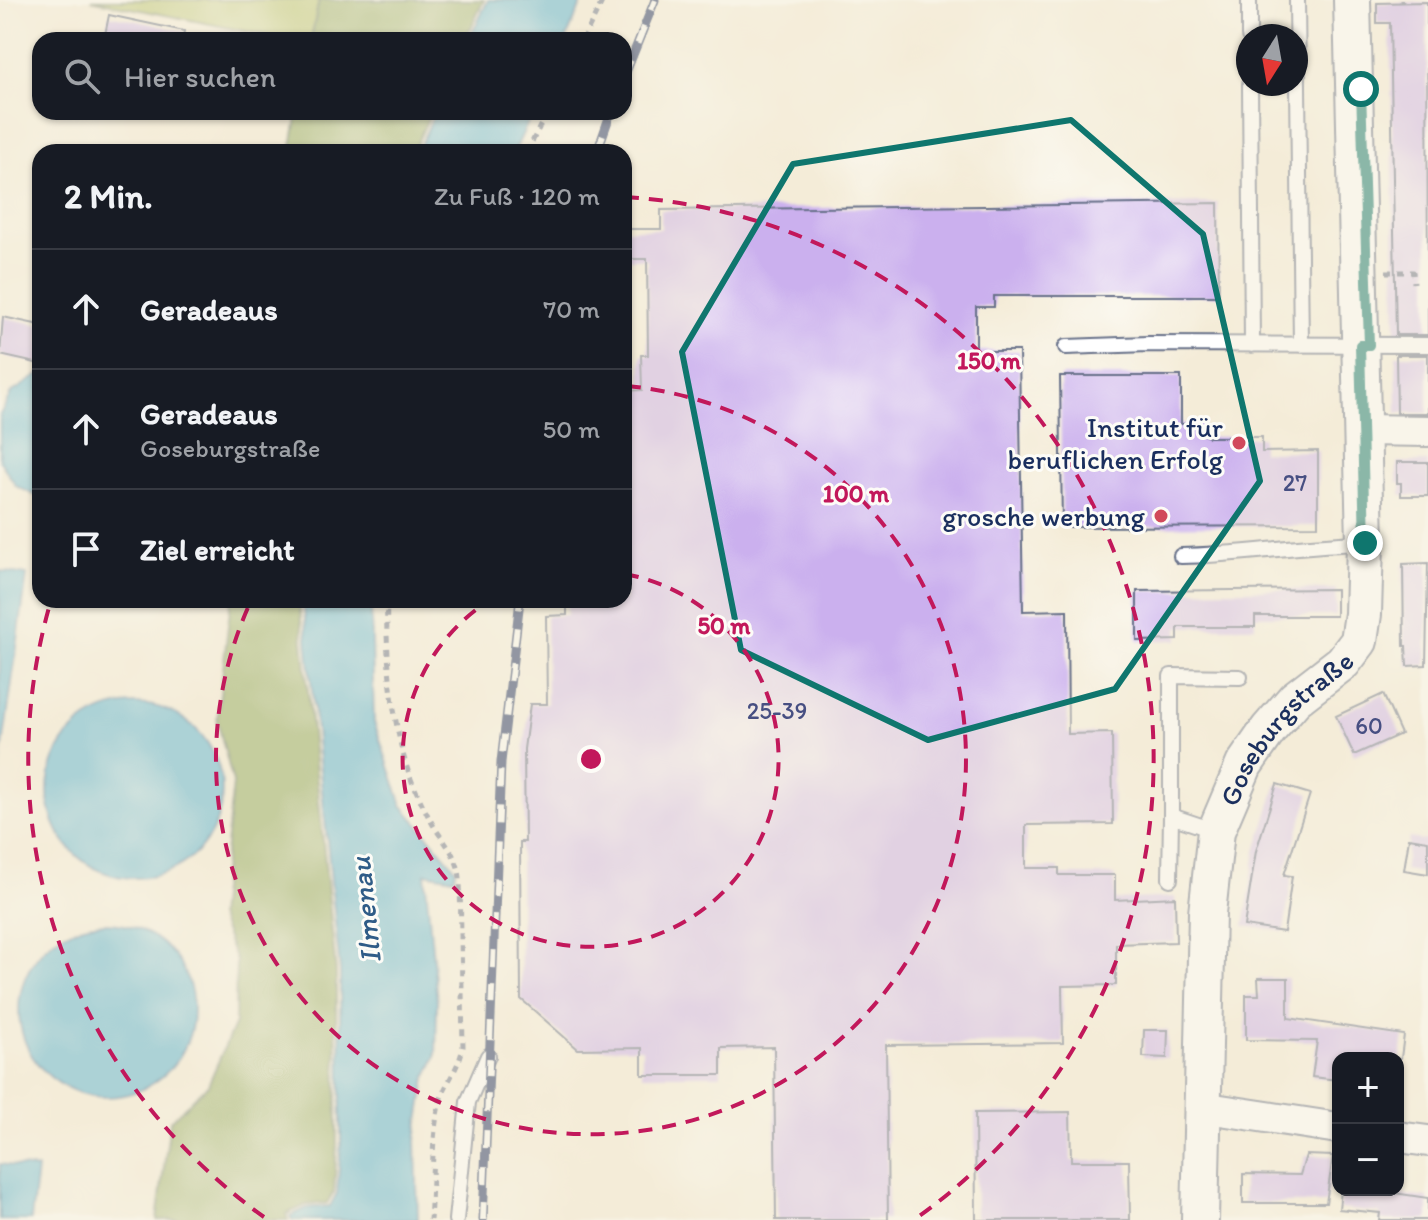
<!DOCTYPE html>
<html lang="de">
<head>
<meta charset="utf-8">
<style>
	body { margin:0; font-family:Itim,sans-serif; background:#242831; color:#f1f3f6 }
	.controls { position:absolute; right:24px; bottom:24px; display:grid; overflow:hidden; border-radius:16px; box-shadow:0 2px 6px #0004 }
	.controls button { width:72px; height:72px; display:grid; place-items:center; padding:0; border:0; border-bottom:2px solid #363941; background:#171b24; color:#f1f3f6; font:40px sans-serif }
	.compass { position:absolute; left:1236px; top:24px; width:72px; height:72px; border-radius:50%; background:#171b24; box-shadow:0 2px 6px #0004; rotate:191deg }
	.stop { position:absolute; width:24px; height:24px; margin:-18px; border:6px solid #0f766e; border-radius:50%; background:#fff }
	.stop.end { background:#0f766e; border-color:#fff; box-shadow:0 2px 8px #0008 }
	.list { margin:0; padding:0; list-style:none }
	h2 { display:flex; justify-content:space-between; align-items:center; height:104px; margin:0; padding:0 32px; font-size:34px }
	h2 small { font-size:26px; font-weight:400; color:#9ea1a6 }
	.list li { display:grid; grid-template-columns:52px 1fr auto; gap:24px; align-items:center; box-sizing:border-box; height:120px; padding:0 32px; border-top:2px solid #363941 }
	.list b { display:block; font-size:30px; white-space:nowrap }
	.list p { margin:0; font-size:26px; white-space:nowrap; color:#9ea1a6 }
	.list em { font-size:26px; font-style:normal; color:#9ea1a6 }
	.icon { flex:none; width:44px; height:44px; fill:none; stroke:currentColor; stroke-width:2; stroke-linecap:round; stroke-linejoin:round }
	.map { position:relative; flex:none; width:1428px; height:1220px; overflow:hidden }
	.search { position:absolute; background:#171b24; box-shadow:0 2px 6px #0004; left:32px; top:32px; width:600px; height:88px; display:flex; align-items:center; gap:20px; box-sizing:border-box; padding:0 28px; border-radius:24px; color:#9ea1a6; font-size:30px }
	.panel { position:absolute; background:#171b24; box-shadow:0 2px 6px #0004; left:32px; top:144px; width:600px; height:464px; border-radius:24px }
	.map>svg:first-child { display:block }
	.green { fill:#b1c063; stroke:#667860; stroke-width:2 }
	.forest { fill:#8ca659; stroke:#546a5c; stroke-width:2 }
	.water { fill:#54b1d2; stroke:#387098; stroke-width:2 }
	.building { fill:#cbb0ee }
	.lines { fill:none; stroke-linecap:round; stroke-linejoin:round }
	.service-casing { stroke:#677189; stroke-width:18 }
	.minor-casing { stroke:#677189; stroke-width:34 }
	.tertiary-casing { stroke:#677189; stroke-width:40 }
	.path { stroke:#677189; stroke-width:5; stroke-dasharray:6 6; stroke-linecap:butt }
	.service { stroke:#fff; stroke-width:14 }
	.minor { stroke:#fff; stroke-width:30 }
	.tertiary { stroke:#fff; stroke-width:36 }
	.rail-casing { stroke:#1b2f5e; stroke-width:9 }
	.rail { stroke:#fdfcf7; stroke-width:6; stroke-dasharray:18; stroke-linecap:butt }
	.route { stroke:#0f766e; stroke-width:10 }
	.marked { fill:none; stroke:#0f766e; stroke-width:6; stroke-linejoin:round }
	.ring { fill:none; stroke:#c2185b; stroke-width:4; stroke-dasharray:14 10 }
	.poi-dot { fill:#d1495b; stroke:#fdfcf7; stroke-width:3 }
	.labels { text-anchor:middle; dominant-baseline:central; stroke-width:6; stroke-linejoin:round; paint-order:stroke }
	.number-label { font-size:24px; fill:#474f82 }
	.poi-label { font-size:28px; fill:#1b2f5e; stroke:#fdfcf7; text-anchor:end }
	.street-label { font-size:28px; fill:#1b2f5e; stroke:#fdfcf7 }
	.water-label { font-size:30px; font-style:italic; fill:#2f5c87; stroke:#fdfcf7 }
	.centre { fill:#c2185b; stroke:#fdfcf7; stroke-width:4 }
	.ring-label { font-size:24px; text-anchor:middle; font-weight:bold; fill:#c2185b; stroke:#fdfcf7; stroke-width:6; stroke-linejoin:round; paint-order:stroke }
</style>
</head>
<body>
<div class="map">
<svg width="1428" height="1220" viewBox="0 0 1428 1220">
	<rect width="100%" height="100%" fill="#fdfcf7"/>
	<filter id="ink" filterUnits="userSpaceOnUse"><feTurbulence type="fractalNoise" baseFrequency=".0125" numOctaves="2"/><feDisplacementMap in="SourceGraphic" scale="16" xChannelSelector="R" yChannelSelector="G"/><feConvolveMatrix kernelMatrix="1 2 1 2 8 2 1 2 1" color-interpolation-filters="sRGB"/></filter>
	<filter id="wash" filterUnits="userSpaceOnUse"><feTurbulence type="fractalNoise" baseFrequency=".006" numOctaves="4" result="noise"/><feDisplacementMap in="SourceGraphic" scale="32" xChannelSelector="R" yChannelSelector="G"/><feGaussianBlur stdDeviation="1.8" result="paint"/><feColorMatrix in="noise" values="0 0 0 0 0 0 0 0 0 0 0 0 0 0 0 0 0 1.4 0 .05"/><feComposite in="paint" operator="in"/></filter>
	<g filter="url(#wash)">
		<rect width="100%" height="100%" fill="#f4ecd8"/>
		<path class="green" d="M91 0H319L311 40H289Z"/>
		<path class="forest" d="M319 0H484L465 40H311Z
			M298 112H431L413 152H291Z
			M231 600H299L336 972 337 1144 334 1192 327 1203 306 1205 286 1214 288 1220H157L170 1121 208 1085 235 1023 236 961 218 916 233 783 217 720Z"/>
		<path class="water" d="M488 0H583L566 40H469Z
			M435 112H533L514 152H417Z
			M40 374V498L16 486 0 461V415L11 393Z
			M0 571 27 575 0 768Z
			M303 600H371L374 722 402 805 456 869 454 878 425 873 437 1002 436 1057 426 1078 416 1140 418 1220H292L290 1216 307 1208 330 1206 337 1193 341 1144 340 971Z
			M48 791a87 87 0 1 1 174 0a87 87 0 1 1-174 0Z
			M19 1010a87 87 0 1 1 174 0a87 87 0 1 1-174 0Z
			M0 1164 37 1169 31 1220H0Z"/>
		<g id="blocks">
			<path class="building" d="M1427 2 1428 335H1396L1390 23H1377V3Z
				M109 15 184 31 183 40H104Z
				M1218 203 1219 296H994V307H976V351H1019L1023 611 1067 610 1068 734 1112 733 1113 824 1026 825V868H1059V875H1115V900L1175 897 1176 942 1116 944V985L1062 986 1063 1043 886 1045 888 1220H776L774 1047 721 1048V1075H642V1048L578 1049 521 999 520 842H525L524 749 530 704H547L546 616 567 615V600H624V391L642 390 641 355H648L647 259H624V229H661V210Z
				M3 317 40 325V364L0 355Z
				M1396 355H1428V413H1397Z
				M1060 376H1181V424H1204V435L1209 437H1262V452L1318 451V526L1062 527Z
				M1397 462H1428V496H1401V483H1397Z
				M1428 563 1426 665 1407 666 1406 646H1404L1403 564Z
				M1336 589V616H1255V627H1178V640L1137 641V591Z
				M1383 694 1401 734 1354 755 1336 716Z
				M1277 784 1310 794 1284 875 1292 876 1284 932 1244 926 1256 851Z
				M1409 838 1428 841V874L1404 870Z
				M1258 978H1288V1018L1404 1035 1401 1058H1338V1080L1312 1077 1317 1041 1246 1040V995H1259Z
				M1144 1030H1168L1167 1058 1143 1057Z
				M1070 1112 1071 1161H1129L1130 1220H976L975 1113Z
				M1306 1155 1333 1156 1326 1203H1243V1174L1300 1175Z
				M1341 1190H1374L1428 1198V1220H1379L1380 1213 1339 1209Z"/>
		</g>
	</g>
	<g filter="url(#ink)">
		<use href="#blocks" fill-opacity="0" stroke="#677189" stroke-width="2"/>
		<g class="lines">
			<defs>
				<path id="service" d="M1249 0V36
					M1297 0 1301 345
					M1250 84 1252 345
					M1066 347 1148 344 1428 345
					M1181 556C1242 555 1303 544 1364 543
					M1216 831 1171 816V676L1240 677
					M1170 879 1171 816
					M456 1220 468 1102 488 1056"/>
				<path id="minor" d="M1362 430 1428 431
					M1201 1107 1338 1128
					M1398 1137 1428 1141"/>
				<g id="tertiary">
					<path id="s1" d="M1200 1220 1207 913 1216 831 1244 765 1269 729 1295 699 1343 662 1359 641 1363 614 1365 543 1352 0"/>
				</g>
			</defs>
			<use href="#service" class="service-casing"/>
			<use href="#minor" class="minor-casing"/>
			<use href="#tertiary" class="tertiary-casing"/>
			<path class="path" d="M1402 3V0
				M583 40 603 0
				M527 152 547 112
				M1386 272H1413L1414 283
				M387 600C385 652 393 736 413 784 419 797 425 811 432 823 443 842 458 855 460 878L463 1047C459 1069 444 1084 439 1105 431 1142 433 1182 430 1220"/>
			<use href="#service" class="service"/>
			<use href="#minor" class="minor"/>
			<use href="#tertiary" class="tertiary"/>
			<defs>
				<path id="rail" d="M624 77 655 0
					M597 152 611 112
					M483 1220 501 762 520 600"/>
			</defs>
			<use href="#rail" class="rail-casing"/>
			<use href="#rail" class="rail"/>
		</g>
	</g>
	<g class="lines" filter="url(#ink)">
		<path class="route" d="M1361 89 1369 345H1360L1365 543"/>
	</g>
	<path d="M0 0H1428V1220H0ZM1071 120 1203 234 1260 481 1115 689 928 740 741 650 682 352 793 164Z" fill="#f4ecd8" fill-opacity=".55" fill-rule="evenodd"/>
	<path class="marked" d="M1071 120 1203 234 1260 481 1115 689 928 740 741 650 682 352 793 164Z"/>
	<g class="ring">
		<path d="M625 574A188 188 0 1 1 490 600"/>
		<path d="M627 386A375 375 0 1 1 251 601"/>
		<path d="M264 1217A563 563 0 0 1 50 604M625 197A563 563 0 0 1 918 1217"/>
	</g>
	<g class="poi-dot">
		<circle cx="1239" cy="443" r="8"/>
		<circle cx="1161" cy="516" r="8"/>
	</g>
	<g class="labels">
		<g class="number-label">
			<text x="1295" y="482">27</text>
			<text x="777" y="710">25-39</text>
			<text x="1369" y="725">60</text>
		</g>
		<g class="poi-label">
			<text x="1223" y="427">Institut für<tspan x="1223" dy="32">beruflichen Erfolg</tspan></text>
			<text x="1145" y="516">grosche werbung</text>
		</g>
		<g class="street-label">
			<text stroke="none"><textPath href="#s1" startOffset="516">Goseburgstraße</textPath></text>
		</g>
		<g class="water-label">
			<text transform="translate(365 910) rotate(-96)">Ilmenau</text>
		</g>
	</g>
	<circle cx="591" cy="759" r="12" class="centre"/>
	<g class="ring-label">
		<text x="989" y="369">150 m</text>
		<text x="856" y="502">100 m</text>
		<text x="724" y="634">50 m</text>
	</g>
</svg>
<div class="controls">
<button>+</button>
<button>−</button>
</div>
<svg class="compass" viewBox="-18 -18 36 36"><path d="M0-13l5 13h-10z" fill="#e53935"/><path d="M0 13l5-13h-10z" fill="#9ea1a6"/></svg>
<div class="stop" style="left:1361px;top:89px"></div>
<div class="stop end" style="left:1365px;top:543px"></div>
<div class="search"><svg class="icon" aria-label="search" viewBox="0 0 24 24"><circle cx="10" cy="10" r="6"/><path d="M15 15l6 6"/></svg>Hier suchen</div>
<section class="panel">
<h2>2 Min.<small>Zu Fuß · 120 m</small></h2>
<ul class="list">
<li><svg class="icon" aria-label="ahead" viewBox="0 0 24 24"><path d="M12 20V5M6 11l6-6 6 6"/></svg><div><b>Geradeaus</b></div><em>70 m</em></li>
<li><svg class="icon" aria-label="ahead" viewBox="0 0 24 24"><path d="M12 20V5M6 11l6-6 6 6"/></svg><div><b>Geradeaus</b><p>Goseburgstraße</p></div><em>50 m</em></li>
<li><svg class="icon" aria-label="arrive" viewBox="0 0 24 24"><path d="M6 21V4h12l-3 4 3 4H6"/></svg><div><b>Ziel erreicht</b></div></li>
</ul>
</section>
</div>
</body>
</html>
